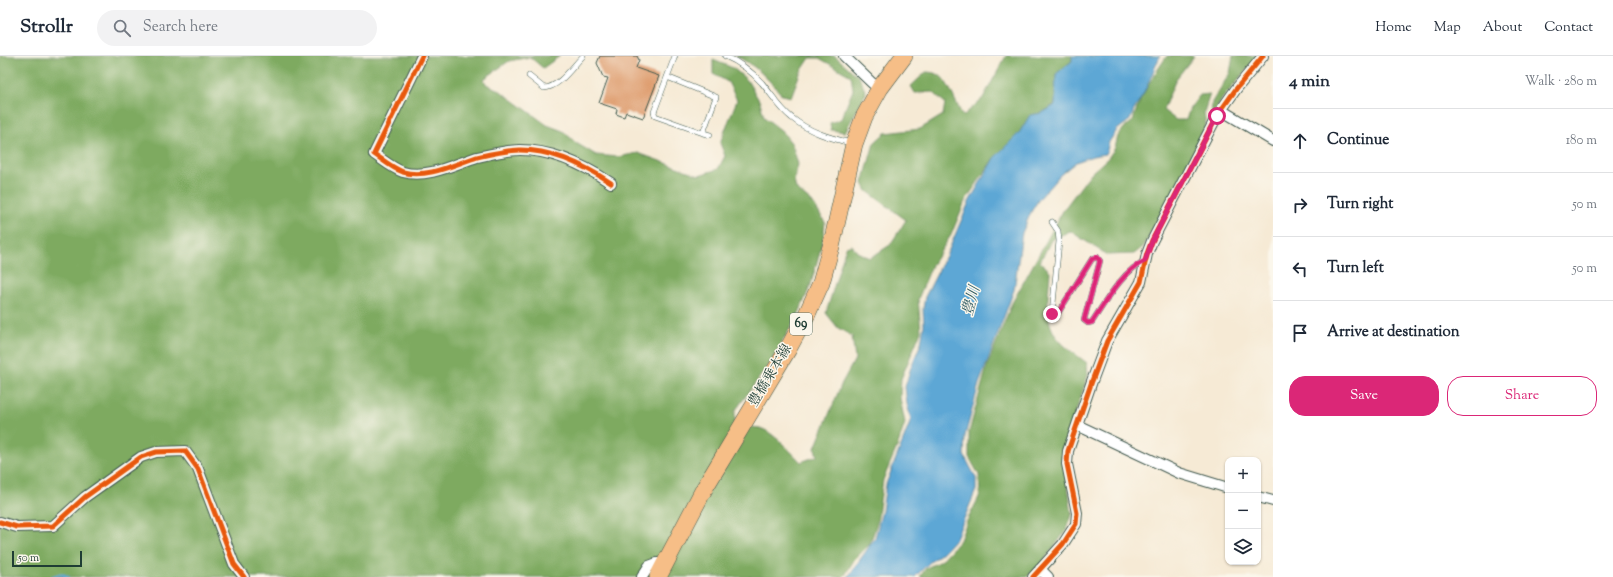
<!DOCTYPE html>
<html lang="en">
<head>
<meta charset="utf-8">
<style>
	body { margin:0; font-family:"Sorts Mill Goudy","Noto Serif JP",serif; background:#f2f2f3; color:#1f2937 }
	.controls { position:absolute; right:12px; bottom:12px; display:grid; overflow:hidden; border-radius:8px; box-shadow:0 1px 3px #0004 }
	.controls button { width:36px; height:36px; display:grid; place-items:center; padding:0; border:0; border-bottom:1px solid #e0e1e3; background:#fff; color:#1f2937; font:20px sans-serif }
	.scale { position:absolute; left:12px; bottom:10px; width:70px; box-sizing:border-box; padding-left:4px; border:2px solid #1f3d34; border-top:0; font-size:11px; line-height:14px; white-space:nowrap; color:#1f3d34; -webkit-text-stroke:3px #fbf7ec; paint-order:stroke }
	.stop { position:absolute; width:12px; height:12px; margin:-9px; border:3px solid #db2777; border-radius:50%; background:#fff }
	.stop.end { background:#db2777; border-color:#fff; box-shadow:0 1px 4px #0008 }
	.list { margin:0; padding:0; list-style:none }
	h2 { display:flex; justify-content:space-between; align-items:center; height:52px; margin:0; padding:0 16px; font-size:17px }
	h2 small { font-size:13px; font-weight:400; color:#747a83 }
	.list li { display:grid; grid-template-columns:26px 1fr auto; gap:12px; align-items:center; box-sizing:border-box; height:64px; padding:0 16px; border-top:1px solid #e0e1e3 }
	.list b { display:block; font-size:15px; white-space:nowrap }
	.list em { font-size:13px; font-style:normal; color:#747a83 }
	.actions { display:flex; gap:8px; padding:12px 16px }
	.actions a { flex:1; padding:9px 0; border:1px solid #db2777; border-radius:16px; text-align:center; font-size:14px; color:#db2777 }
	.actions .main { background:#db2777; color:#fff }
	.icon { flex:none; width:22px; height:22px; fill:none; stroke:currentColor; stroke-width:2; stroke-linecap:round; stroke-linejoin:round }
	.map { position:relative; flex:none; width:1273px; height:521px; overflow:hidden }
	header { display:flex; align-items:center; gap:24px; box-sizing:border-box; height:56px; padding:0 20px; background:#fff; border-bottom:1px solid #e0e1e3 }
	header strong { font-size:19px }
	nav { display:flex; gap:22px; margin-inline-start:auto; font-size:14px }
	.search { width:280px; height:36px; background:#f2f2f3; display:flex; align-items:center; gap:10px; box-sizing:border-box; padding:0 14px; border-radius:22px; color:#747a83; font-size:15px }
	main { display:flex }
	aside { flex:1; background:#fff }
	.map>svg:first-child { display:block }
	.forest { fill:#7eaa61; stroke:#4e744a }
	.water { fill:#5da7d5; stroke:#3e7284 }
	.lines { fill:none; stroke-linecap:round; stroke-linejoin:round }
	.stream { stroke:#5da7d5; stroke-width:3 }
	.building { fill:#db9361 }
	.service-casing { stroke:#3f574c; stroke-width:6 }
	.minor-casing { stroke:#3f574c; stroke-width:12 }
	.primary-casing { stroke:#3f574c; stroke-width:18 }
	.service { stroke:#fff; stroke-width:5 }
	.minor { stroke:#fff; stroke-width:10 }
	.primary { stroke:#f6be87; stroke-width:17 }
	.cycleway-casing { stroke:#fbf7ec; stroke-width:8 }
	.cycleway { stroke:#e8590c; stroke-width:5 }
	.route { stroke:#db2777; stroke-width:5 }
	.labels { text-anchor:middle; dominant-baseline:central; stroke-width:3; stroke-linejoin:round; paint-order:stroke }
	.shield { fill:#fbf7ec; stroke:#61756b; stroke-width:1 }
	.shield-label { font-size:13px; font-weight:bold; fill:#1f3d34 }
	.street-label { font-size:14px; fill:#1f3d34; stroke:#fbf7ec }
	.water-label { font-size:15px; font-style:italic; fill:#325d64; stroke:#fbf7ec }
</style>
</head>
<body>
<header>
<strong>Strollr</strong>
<div class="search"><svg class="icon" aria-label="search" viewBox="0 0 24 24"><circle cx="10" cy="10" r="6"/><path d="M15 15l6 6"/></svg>Search here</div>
<nav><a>Home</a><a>Map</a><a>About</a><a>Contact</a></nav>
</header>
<main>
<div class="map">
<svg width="1273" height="521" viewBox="0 0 1273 521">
	<rect width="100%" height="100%" fill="#fbf7ec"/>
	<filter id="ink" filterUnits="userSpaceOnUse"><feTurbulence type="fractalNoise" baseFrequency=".025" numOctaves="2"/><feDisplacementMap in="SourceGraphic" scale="8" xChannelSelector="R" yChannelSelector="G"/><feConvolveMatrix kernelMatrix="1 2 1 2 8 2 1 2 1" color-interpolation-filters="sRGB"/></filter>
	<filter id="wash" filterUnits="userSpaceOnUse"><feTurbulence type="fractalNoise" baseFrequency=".012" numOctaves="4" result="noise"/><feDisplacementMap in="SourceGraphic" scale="16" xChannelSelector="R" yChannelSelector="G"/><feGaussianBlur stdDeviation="0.9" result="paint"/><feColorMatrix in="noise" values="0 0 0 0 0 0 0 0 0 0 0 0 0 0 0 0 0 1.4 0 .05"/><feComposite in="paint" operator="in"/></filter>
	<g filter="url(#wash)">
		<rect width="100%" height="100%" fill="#f6ead5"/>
		<path class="forest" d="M0 0H560L543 12 530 1 509 5 484 23 486 28 499 34 547 69 563 75 576 87 596 99 618 101 638 97 699 119 718 113 725 100 720 87 737 44 728 26 713 18V4L733 12 747 24 760 46 764 61 782 75 792 88 798 108 794 125 796 133 812 146 825 166 823 184 811 228 799 257 770 307 735 355V367C743 370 751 371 760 372 772 375 792 397 801 406L817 400 815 392 842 327 855 303 852 280 838 272 826 257 846 191 852 189 857 196 870 202 890 189 906 164 867 135 863 127 874 87 885 77 920 73 943 59 945 47 933 36 915 37 911 30 926 16C930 16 936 17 939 19 949 25 956 49 963 60L983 42 1006 0H1072V5L1056 18 1055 48 1042 57 1030 59 1019 77 994 102 965 145 951 179 932 209 918 243 921 275 901 323 900 342 905 367 897 391 883 424 877 467 870 488 854 504 845 519 842 521H0Z
			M735 0H835L859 21 866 37 845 76 831 74 830 67 841 63 853 34 851 20 819 2H810L800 17 791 41 782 39C768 23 755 8 735 0Z
			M1167 0H1194L1176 23 1163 54 1176 64H1186L1190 52 1200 39 1210 38 1204 56 1206 69 1199 86 1174 138 1143 191 1134 198 1107 199 1070 175 1051 184 1040 206 1050 215C1049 238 1042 267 1060 285 1067 293 1078 300 1087 307L1088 319 1069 376 1065 409 1072 459 1066 475 1041 508 1027 521H920L926 512 941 505 960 484 967 465 980 439 979 419 969 401V376L987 310 1012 247 1064 153 1091 117 1108 102 1115 92 1118 80 1124 72 1133 65C1137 45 1155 17 1167 0Z
			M1233 0H1258L1222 43 1211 63 1212 46 1230 17Z"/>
		<path class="water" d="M1072 0H1160L1144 37 1134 54 1130 64 1117 74 1109 86 1106 98 1093 100 1076 106 1060 119 1039 143 1031 156 1022 177 1014 234 979 328 965 380 964 399 976 422V434L956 482 942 497 929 507 915 521H848L875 482 882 455 886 428 911 364 907 348 905 331 911 311 921 287 924 269 923 253 925 241 948 196 969 146 994 102 1019 77 1030 59 1042 57 1055 49 1056 18 1072 5Z"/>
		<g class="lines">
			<path class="stream" d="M52 521 61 518 68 521"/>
		</g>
		<g id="blocks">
			<path class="building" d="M600 0H637L639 4 636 12 659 20 643 62 626 56 624 61 616 58 617 53 599 47 608 22 603 21 597 7Z"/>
		</g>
	</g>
	<g filter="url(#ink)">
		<use href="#blocks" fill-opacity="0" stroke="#3f574c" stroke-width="1"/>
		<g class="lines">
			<defs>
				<path id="service" d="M675 0 654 56 655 60 703 77
					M725 0C739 6 752 16 762 27 772 39 780 53 792 62 809 76 830 82 851 87
					M529 20 544 32C560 31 572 11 583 0
					M667 21 716 41 703 77 710 79
					M1052 166 1058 175 1059 185 1052 258 1055 259 1058 257 1092 203 1097 201 1100 205 1084 264 1088 267 1092 266C1104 248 1124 213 1145 205"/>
				<path id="minor" d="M422 0 374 98C383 104 392 112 403 116 427 123 455 108 477 101 490 98 507 94 520 94 553 94 584 109 611 127
					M844 0 872 27 880 32
					M1221 54 1273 85
					M1077 369 1179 417 1228 432
					M1258 441 1273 445
					M0 466 17 471 53 470 85 441 141 401 156 396 185 395 198 413 234 508 244 521
					M1040 513 1048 521
					M642 521 649 510 657 507H665
					M1033 521 1063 488 1076 468 1077 457 1067 408 1068 395 1092 325 1107 285 1141 226 1147 198 1152 185 1217 60 1236 33 1263 0"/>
				<path id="primary" d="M658 521 704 433 788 293 807 258 821 227 832 187 854 88 864 61 880 32 904 0"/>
			</defs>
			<use href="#service" class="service-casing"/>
			<use href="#minor" class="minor-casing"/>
			<use href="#primary" class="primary-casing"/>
			<use href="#service" class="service"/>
			<use href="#minor" class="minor"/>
			<use href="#primary" class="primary"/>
			<defs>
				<path id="cycleway" d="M422 0 374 98C383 104 392 112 403 116 427 123 455 108 477 101 490 98 507 94 520 94 553 94 584 109 611 127
					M0 466 17 471 53 470 85 441 141 401 156 396 185 395 198 413 234 508 244 521
					M1033 521 1063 488 1076 468 1077 457 1067 408 1068 395 1092 325 1107 285 1141 226 1147 198 1152 185 1217 60 1236 33 1263 0"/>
			</defs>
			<use href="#cycleway" class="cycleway-casing"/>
			<use href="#cycleway" class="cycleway"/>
		</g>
	</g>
	<g class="lines" filter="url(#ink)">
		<path class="route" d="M1052 258 1055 259 1058 257 1092 203 1097 201 1100 205 1084 264 1088 267 1092 266C1104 248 1124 213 1145 205L1152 185 1217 60"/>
	</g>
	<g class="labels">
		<rect class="shield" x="790" y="257" width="22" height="22" rx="3"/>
		<g class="shield-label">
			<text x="801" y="268">69</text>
		</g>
		<g class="street-label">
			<text transform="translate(771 320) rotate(-59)">豊橋乗本線</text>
		</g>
		<g class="water-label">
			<text transform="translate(972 245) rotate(-75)">豊川</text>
		</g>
	</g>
</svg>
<div class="controls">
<button>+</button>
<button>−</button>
<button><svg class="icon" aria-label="layers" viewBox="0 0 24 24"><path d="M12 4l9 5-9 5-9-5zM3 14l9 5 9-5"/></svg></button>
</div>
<div class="scale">50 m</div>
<div class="stop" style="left:1217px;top:60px"></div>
<div class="stop end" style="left:1052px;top:258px"></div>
</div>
<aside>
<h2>4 min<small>Walk · 280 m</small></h2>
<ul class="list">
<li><svg class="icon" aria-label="ahead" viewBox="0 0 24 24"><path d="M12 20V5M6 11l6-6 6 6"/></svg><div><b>Continue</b></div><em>180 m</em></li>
<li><svg class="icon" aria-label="right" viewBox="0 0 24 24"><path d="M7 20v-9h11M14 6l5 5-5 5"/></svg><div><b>Turn right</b></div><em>50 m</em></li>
<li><svg class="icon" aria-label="left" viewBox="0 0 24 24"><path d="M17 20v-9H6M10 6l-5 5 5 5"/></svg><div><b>Turn left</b></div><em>50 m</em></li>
<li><svg class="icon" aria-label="arrive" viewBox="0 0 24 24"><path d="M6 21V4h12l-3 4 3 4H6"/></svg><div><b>Arrive at destination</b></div></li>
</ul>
<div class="actions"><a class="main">Save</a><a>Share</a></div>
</aside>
</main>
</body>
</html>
